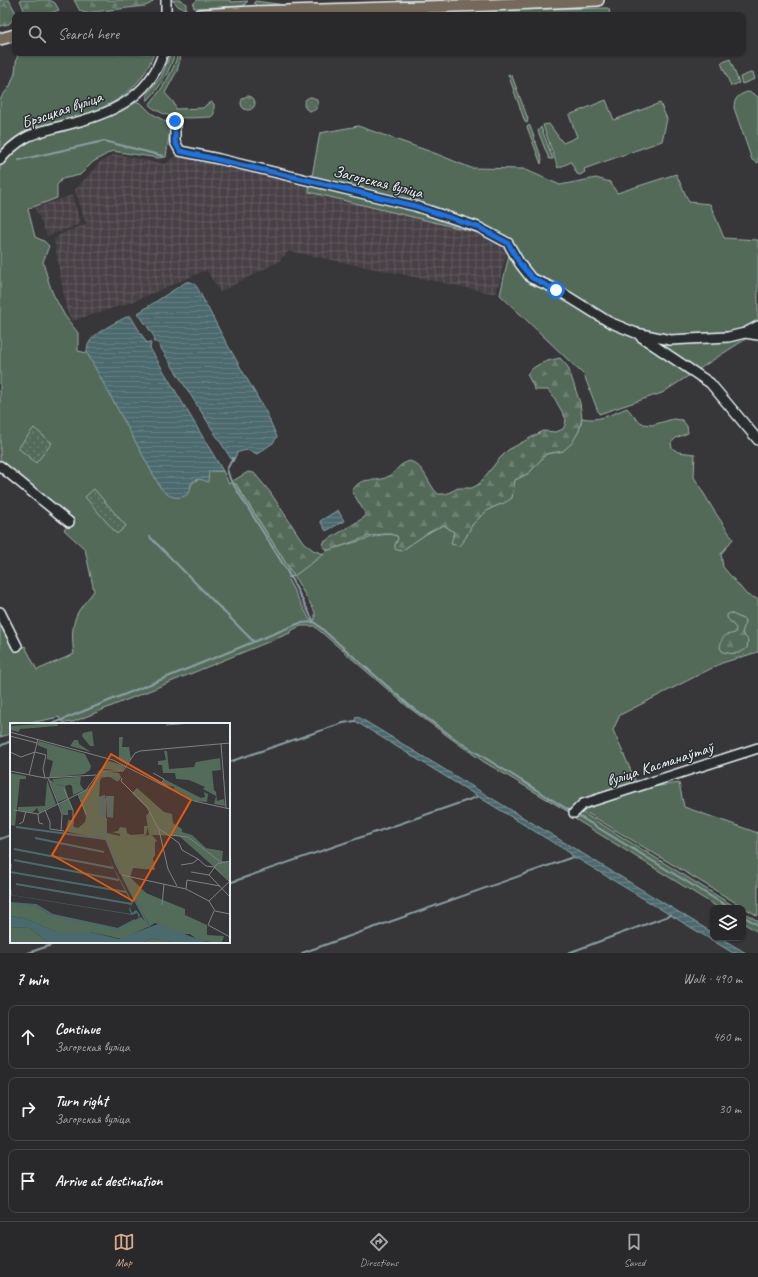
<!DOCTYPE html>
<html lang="en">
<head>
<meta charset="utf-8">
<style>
	body { margin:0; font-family:Caveat,sans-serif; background:#353436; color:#f1f3f6 }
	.controls { position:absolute; right:12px; bottom:12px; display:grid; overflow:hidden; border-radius:8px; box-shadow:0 1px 3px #0004 }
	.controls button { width:36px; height:36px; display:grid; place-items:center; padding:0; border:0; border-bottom:1px solid #454447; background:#29282a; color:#f1f3f6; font:20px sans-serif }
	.stop { position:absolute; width:12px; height:12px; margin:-9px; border:3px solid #1a73e8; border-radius:50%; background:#fff }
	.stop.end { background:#1a73e8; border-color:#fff; box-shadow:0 1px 4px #0008 }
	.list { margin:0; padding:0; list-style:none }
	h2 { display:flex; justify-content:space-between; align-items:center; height:52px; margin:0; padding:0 16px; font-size:17px }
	h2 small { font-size:13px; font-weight:400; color:#a5a6a8 }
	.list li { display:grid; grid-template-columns:26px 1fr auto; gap:12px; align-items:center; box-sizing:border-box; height:64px; margin:0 8px 8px; padding:0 8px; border:1px solid #454447; border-radius:8px }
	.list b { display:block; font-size:15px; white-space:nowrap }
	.list p { margin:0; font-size:13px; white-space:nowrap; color:#a5a6a8 }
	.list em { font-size:13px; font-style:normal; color:#a5a6a8 }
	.icon { flex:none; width:22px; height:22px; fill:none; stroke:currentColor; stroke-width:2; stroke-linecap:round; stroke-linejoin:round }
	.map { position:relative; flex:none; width:758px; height:953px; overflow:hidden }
	.search { position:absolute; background:#29282a; box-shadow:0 1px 3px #0004; left:12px; right:12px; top:12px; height:44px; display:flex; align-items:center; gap:10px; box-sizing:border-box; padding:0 14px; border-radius:8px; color:#a5a6a8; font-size:15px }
	.sheet { height:268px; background:#29282a }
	nav { display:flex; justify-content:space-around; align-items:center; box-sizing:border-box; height:56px; border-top:1px solid #454447; background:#29282a; font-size:11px; color:#a5a6a8 }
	nav a { display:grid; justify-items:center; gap:2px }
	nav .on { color:#d6ab8b }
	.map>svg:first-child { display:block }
	.industrial { fill:url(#industrial-grid) }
	.grass { fill:#536b59; stroke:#9eaea8; fill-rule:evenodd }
	.forest { fill:url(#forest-firs); stroke:#9eaea8 }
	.park { fill:url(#park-dots); stroke:#9eaea8 }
	.water { fill:url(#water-rules); stroke:#8aa0a5 }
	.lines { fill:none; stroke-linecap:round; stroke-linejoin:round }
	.stream { stroke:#8aa0a5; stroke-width:2 }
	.minor-casing { stroke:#e8f1f8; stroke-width:12 }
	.major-casing { stroke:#e8f1f8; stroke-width:14 }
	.minor { stroke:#2a2d2e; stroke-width:9 }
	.major { stroke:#746a5a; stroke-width:11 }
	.route { stroke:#1a73e8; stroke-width:5 }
	.labels { text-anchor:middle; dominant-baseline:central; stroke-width:3; stroke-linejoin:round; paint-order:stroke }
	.street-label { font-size:16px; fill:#e8f1f8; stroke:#2a2d2e }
	.inset-river { fill:none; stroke:#4b6a6d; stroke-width:2 }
	.inset-road { fill:none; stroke:#7e8185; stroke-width:1 }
	.view { fill:#e8590c; fill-opacity:0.15; stroke:#e8590c; stroke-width:2 }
	.inset-edge { fill:none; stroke:#e8f1f8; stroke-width:2 }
</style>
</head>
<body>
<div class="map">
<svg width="758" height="953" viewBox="0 0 758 953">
	<defs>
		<pattern id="industrial-grid" width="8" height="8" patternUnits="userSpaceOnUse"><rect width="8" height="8" fill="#464044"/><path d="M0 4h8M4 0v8" fill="none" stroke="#615c60"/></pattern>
		<pattern id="forest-firs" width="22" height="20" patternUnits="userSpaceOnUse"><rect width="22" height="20" fill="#536b59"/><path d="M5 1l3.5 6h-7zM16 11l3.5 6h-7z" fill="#6c8172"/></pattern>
		<pattern id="park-dots" width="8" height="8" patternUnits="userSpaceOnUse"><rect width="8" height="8" fill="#536b59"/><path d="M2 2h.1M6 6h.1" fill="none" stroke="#6c8172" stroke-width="1.8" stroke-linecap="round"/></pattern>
		<pattern id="water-rules" width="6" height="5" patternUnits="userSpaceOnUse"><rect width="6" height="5" fill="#4b6a6d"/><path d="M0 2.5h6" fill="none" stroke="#658083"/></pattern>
	</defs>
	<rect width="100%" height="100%" fill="#373638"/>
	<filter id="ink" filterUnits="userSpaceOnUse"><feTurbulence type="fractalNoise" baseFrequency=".025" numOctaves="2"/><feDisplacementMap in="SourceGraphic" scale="8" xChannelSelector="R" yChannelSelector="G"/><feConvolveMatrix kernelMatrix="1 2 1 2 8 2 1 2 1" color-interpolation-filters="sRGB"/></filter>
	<g filter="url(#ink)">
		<path class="industrial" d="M186 148 510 242 496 294 289 251 278 262 220 292 206 270 132 302 72 321 66 309 54 240 62 233 86 224 75 190 101 161 115 154 165 164Z
			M72 195 81 224 47 236 35 208Z"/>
		<path class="grass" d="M172 0H181L186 4V9L179 7Z
			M197 0H229L232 2 248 1 243 6 194 8 193 4Z
			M255 1 285 5 258 7 254 3Z
			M608 8 609 9 610 15H496L497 10Z
			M18 53H154C141 91 111 107 75 118 63 122 50 122 38 126 24 130 11 141 0 151V99L10 86 15 73 16 63Z
			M171 53H175C170 71 160 88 147 101V94L161 77Z
			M178 53H182L177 71 165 93 174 103 176 109 203 108 206 105 211 102 214 104V114L211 117C187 118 169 121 149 105 162 89 173 73 178 53Z
			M730 59 739 83 731 86 721 63Z
			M753 72 755 79 742 84 740 77Z
			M508 74 512 76 528 119 527 123 525 122Z
			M748 92 752 93 758 97V163L752 160 734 108C734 98 739 94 748 92Z
			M606 100 614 120 660 103 667 119 662 141 584 169 585 172 580 175 577 174 571 162 558 168 543 125 549 124 563 143 577 137 569 115Z
			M138 102 141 103 151 113 168 123 170 130 166 157 158 158 112 151 93 162 80 175 62 179 57 185V198L28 209 35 237 44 241 49 246 43 262 49 283 53 294 65 316 78 333V351L87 353 189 492C192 480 192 484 201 478 204 476 206 473 209 471H223L229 484 231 482 235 483 292 573 328 550 380 535 391 534 397 536 398 539 395 545 401 551C415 542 428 531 444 525L454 532 453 536 466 537C474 518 484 510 504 503L515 480 529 473 546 454 563 451 579 431 582 418C598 422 612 414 627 408L637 420 644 424 652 425 673 419 682 420 687 426 688 433 676 438 671 443 672 448 678 452 695 454 694 477 713 509 733 539 721 554 723 567 747 595 758 599V652L722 663 620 715 613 730 639 789 679 783 684 807 758 833V916L582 810 572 814 484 762 460 745 408 707 314 626H301L290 631V633L73 722 65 723 60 720 59 717 31 723 11 724V734L0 737V627L3 626 15 650 25 646 37 670 74 654C72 641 71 625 78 612 82 605 89 598 94 591L85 549 64 530 74 519 48 501 0 463V168C20 135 43 138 76 128 79 126 83 123 86 122 106 116 116 115 134 103ZM294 576 315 612V620H310L287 578Z
			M529 125 530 126 542 159 541 164 527 127Z
			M358 126 437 154 471 168 524 169 560 185 596 178 610 182 617 193 676 174 689 202 710 204 724 238 758 240V331L662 393 599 414 584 375 500 295 512 241 309 192 320 133Z
			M541 127 553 159H549L538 131Z
			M580 811 737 908H719L575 819Z
			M743 912 758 921V932L743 923Z"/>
		<path class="forest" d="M0 0H9L17 15H15V17L9 24 0 26Z
			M20 0H50L55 3 59 10 46 15H26Z
			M74 0H154L150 4 145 6 85 13 80 11Z
			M398 0H471L468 2 395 3Z
			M560 358 568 367 580 403 582 418 579 431 572 443 563 451 546 454 529 473 515 480 512 498 504 503 491 508 482 515 472 525 466 537 459 546 451 544 454 532 444 525C428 531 415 542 401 551L395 549V545L398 539 397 536C377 528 348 546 328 550L323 547 324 542 365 517V513L352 491C362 475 371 483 385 478 396 474 397 464 410 461 425 466 427 483 438 494H446L458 488H472L479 484 499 459 508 450 543 431 556 432 563 429 565 425 566 419 555 399 548 390H535L527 374C536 363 547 361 560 358Z
			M248 472 254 473 270 492 303 542 313 550 324 554 294 576 236 484 231 482Z
			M730 613 745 620 744 627 742 633 748 640 747 648C740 655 732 654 723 652L720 648C722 635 723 636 735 633L736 628 727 618V615Z"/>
		<path class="park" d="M241 103a7 7 0 1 1 14 0a7 7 0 1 1-14 0Z
			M304 104a7 7 0 1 1 14 0a7 7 0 1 1-14 0Z
			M34 428 52 443 36 463 18 448Z
			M94 489 126 526 117 534 85 497Z"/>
		<path class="water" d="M186 282C193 281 195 284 198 289L222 335 267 414 277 437 273 443 257 454C249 450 246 449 237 453L233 462 157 342H154L153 341 155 338 138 313Z
			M130 315 146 342 151 343 150 348 223 471H209L208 482C203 480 197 477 192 482 190 485 191 488 190 491 186 499 173 499 167 494 164 492 162 489 160 487L87 353C87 350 87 346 89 343 94 332 119 321 130 315Z
			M338 510 344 521 326 531 320 521Z
			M356 717 360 718 713 933V938H721L746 953H733L578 859H574L570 853 355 721Z"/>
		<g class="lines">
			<path class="stream" d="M19 160 104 141 163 156
				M233 458 227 469 230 479 286 569 314 622 410 706 461 743 572 812
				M150 537 253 641
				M52 724 300 623 314 622
				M0 746 11 741
				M229 762 343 723 355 721
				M577 815 730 908
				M0 839 11 835
				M229 883 477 797
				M743 916 758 925
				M28 953 60 942
				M302 953 573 857
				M568 953 671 915"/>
			<defs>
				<path id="minor" d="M166 0V15
					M175 121V142L180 151 219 159 415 206 478 227 508 243 520 264 531 278 556 289 609 322 636 333 670 340 728 337 745 333 758 335
					M0 160C7 151 15 144 25 138 37 131 52 129 65 125 108 115 149 99 163 53
					M745 333 758 326
					M640 336 710 383 758 440
					M0 466 69 522
					M0 612 17 646
					M574 813 583 804 758 748"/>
				<path id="major" d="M200 15 252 12 492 5 598 0
					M0 39 15 35"/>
			</defs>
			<use href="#minor" class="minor-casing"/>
			<use href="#major" class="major-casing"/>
			<use href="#minor" class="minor"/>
			<use href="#major" class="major"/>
		</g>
	</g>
	<g class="lines" filter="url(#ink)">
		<path class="route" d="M175 121V142L180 151 303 179 415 206 478 227 508 243 520 264 532 278 556 290"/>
	</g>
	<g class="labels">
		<g class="street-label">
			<text transform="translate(62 110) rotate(-19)">Брэсцкая вуліца</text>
			<text transform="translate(378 182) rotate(14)">Загорская вуліца</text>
			<text transform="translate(660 764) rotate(-18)">вуліца Касманаўтаў</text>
		</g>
	</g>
	<g transform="translate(10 723)">
		<rect width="220" height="220" fill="#373638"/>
		<path d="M29 18 75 31 81 43 80 47 74 51 39 55 43 38 37 36V26L27 22ZM154 28H157L159 46 184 44 186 39 210 35 211 47 202 48 204 67 206 69 207 78 214 76 215 83 204 81 206 73 193 66 195 64 179 57 166 56 165 50H153L152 42H148V38L156 37ZM99 38 115 43 112 48 95 46 87 50ZM91 48 109 50 111 54 109 58 103 54H96L91 55 90 58 88 92 96 95 97 110 119 115 139 112 136 93 140 88 122 70 127 65 154 89 162 91 163 100 172 106V109L182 112 196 125 213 128 212 138 220 139V158L169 113 142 112 147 118 145 119V133L143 135 145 147 123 145 120 154 136 170 175 186V192L197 202V212L214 213 212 219 215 220 189 218 180 211H171L145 200 140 203 105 141 96 117 54 108H56L58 97H62L64 104 68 105 75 99 76 94 69 71 80 64ZM0 50 16 53V56H10L5 103 1 102ZM67 54H71L70 61 74 67 63 72 62 63 59 61 67 60ZM39 56 48 62 55 63 58 75 48 79ZM154 56 191 75 195 74 194 69 198 71 197 79 185 78 164 66V64L152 61ZM37 57 46 81 29 90 27 85 22 90 8 87V84L35 83ZM58 76 63 87H58V92H53L49 81Z" fill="#536b59"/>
		<path d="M47 0 48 3 10 6 9 9 0 7V3ZM82 8 84 23H80L72 13 73 10ZM109 14H113L112 24H119L121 36 116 41 109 37ZM64 17H68L69 21 81 29 60 23ZM134 103H138L136 112 116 117V114H110V111L102 109 108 108 110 104 116 105 117 110 121 112 134 111Z" fill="#536b59"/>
		<path d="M67 54V60L54 63 45 61 42 56ZM0 180 26 183 41 192 107 206 131 194 140 203 112 216 80 209H46L14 195 0 193ZM0 204 20 205 39 220H0ZM142 215 148 216 166 220H132Z" fill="#536b59"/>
		<path d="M95 72 96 77V73H104L103 95 97 94 96 77V95L88 94V74ZM95 129 123 180 120 185 122 190 126 187 130 192 129 196 124 198 129 195 127 190 122 192 117 191 0 172V158L2 172 121 191 119 186 122 181ZM0 193 14 195 46 209H80L109 216 148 201 198 220H166L142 215 132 220H39L20 205 0 204Z" fill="#4b6a6d"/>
		<path class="inset-river" d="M94 49 108 58M96 95V116L111 151M84 97 88 114M6 104 95 116M25 115 94 129M4 126 103 145M4 137 109 157M1 141 0 149 116 169M113 154 139 204M6 161 122 181M0 180 26 182 43 192 108 206 125 197M0 199 19 202 51 218 81 215 97 220M122 220 142 211 183 220"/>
		<path class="inset-road" d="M0 1 20 0M156 2 182 0M0 9 103 37 184 78 220 86M0 13 27 20M211 21 216 85M0 29 11 34 25 29 36 32 33 46 35 55M0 48 35 55 86 52M143 50 154 56 151 61M19 52 28 16M38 55 52 91 51 108M112 55 111 58 137 84 148 105 169 120M54 66 63 87V101M68 71 76 91M4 87 28 91 76 67 90 48H113L125 30 130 28 220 20M35 87 40 99V106L54 108M28 91 29 100 33 101M9 101 13 99 16 88M149 107 158 146 167 163M159 112 178 114 212 140M169 120 172 127 188 136M171 142 183 140 188 136 196 143 204 144 220 159M181 149 199 152 220 174M112 152 176 166 199 178 205 188 220 191M199 152 207 141 220 138M176 166 177 157 210 163M199 178 220 158M152 182 154 161M204 188 198 202 220 214"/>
		<path class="view" d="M101 31 181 77 123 178 42 132Z"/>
		<rect width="220" height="220" class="inset-edge"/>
	</g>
</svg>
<div class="controls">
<button><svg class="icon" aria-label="layers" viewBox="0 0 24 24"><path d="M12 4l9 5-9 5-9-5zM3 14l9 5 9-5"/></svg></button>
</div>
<div class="stop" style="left:556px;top:290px"></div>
<div class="stop end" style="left:175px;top:121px"></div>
<div class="search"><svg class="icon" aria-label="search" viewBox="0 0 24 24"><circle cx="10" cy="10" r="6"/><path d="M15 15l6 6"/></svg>Search here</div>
</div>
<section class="sheet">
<h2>7 min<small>Walk · 490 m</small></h2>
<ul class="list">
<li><svg class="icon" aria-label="ahead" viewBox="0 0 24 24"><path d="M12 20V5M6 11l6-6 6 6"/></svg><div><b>Continue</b><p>Загорская вуліца</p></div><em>460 m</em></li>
<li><svg class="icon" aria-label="right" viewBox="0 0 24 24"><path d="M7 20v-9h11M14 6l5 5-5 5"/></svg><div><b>Turn right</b><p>Загорская вуліца</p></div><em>30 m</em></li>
<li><svg class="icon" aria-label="arrive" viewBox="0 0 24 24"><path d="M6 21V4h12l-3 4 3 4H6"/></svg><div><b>Arrive at destination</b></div></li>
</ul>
</section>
<nav>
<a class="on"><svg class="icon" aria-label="map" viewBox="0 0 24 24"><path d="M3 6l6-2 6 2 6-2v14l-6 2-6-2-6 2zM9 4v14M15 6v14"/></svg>Map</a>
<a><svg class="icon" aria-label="directions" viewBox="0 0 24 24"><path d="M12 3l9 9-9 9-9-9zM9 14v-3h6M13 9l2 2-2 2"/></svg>Directions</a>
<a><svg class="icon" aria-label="saved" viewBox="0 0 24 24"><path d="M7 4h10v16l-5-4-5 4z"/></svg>Saved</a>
</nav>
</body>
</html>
